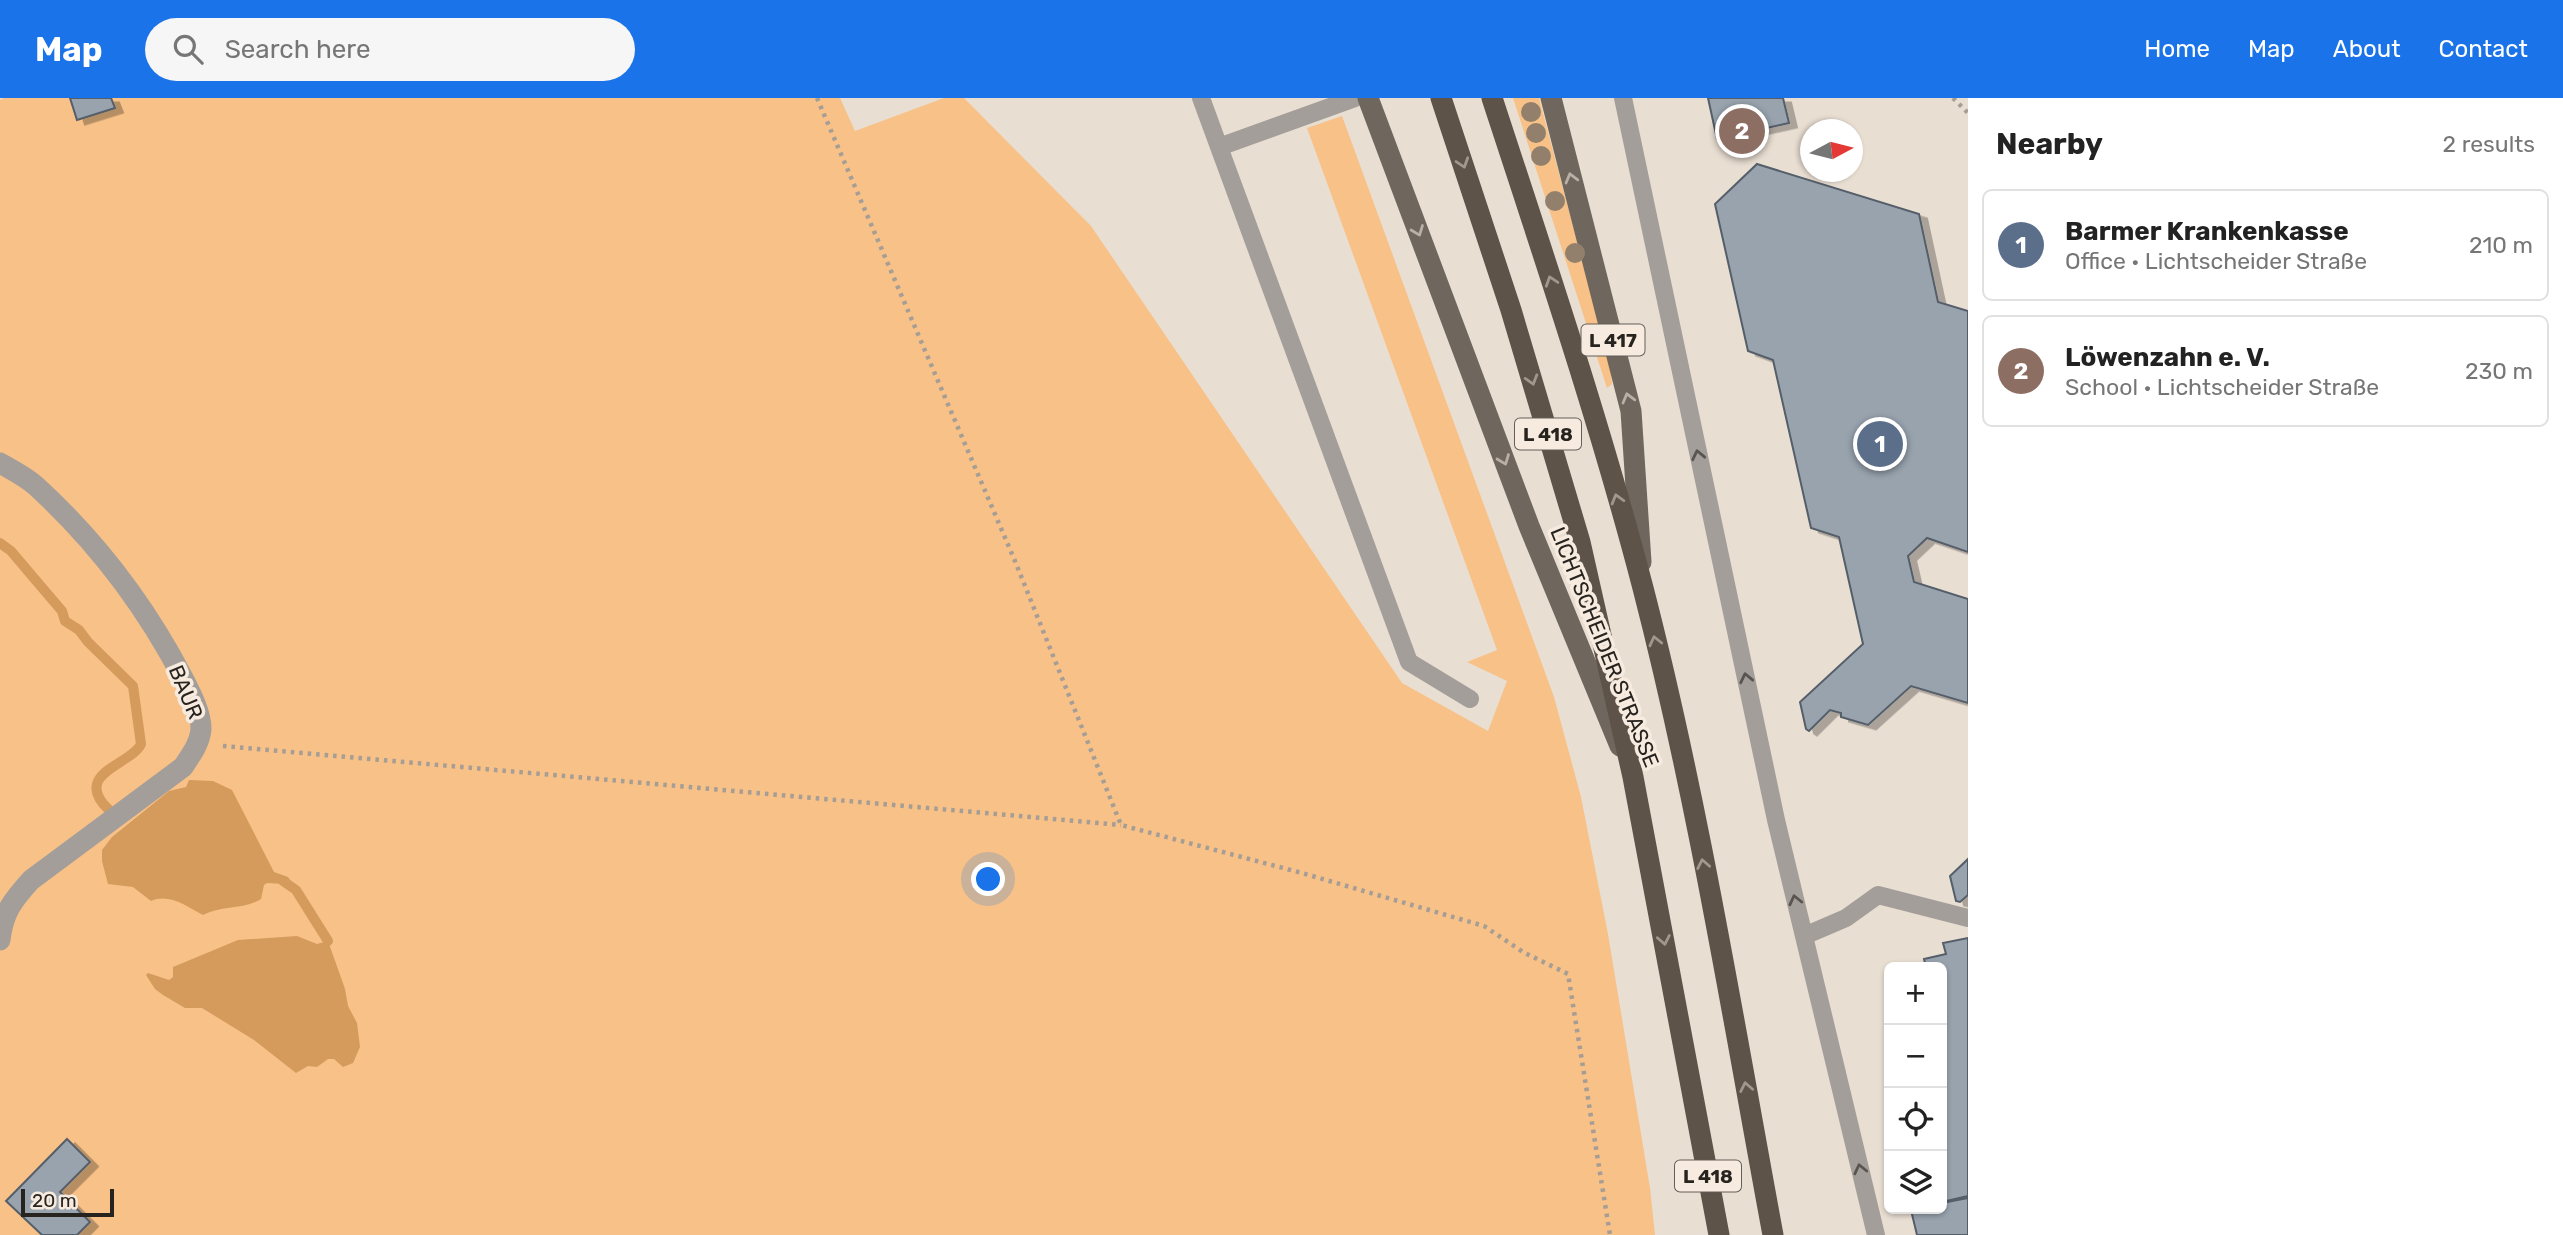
<!DOCTYPE html>
<html lang="en">
<head>
<meta charset="utf-8">
<style>
	body { margin:0; font-family:Rubik,sans-serif; background:#f6f6f6; color:#222 }
	.controls { position:absolute; right:21px; bottom:21px; display:grid; overflow:hidden; border-radius:10px; box-shadow:0 2px 5px #0004 }
	.controls button { width:63px; height:63px; display:grid; place-items:center; padding:0; border:0; border-bottom:2px solid #e0e0e0; background:#fff; color:#222; font:35px sans-serif }
	.compass { position:absolute; left:1800px; top:21px; width:63px; height:63px; border-radius:50%; background:#fff; box-shadow:0 2px 5px #0004; rotate:83deg }
	.scale { position:absolute; left:21px; bottom:18px; width:93px; box-sizing:border-box; padding-left:7px; border:4px solid #27231f; border-top:0; font-size:19px; line-height:24px; white-space:nowrap; color:#27231f; -webkit-text-stroke:5px #f7ebdf; paint-order:stroke }
	.you { position:absolute; left:989px; top:782px; width:24px; height:24px; margin:-18px; border:5px solid #fff; border-radius:50%; background:#1a73e8; box-shadow:0 0 0 10px #1a73e833 }
	.badge { display:grid; place-items:center; width:46px; height:46px; border-radius:50%; background:#1a73e8; color:#fff; font-size:23px; font-weight:700 }
	.pin { position:absolute; translate:-50% -50%; border:4px solid #fff; box-shadow:0 2px 7px #0006 }
	.list { margin:0; padding:0; list-style:none }
	h2 { display:flex; justify-content:space-between; align-items:center; height:91px; margin:0; padding:0 28px; font-size:30px }
	h2 small { font-size:23px; font-weight:400; color:#767676 }
	.list li { display:grid; grid-template-columns:46px 1fr auto; gap:21px; align-items:center; box-sizing:border-box; height:112px; margin:0 14px 14px; padding:0 14px; border:2px solid #e0e0e0; border-radius:10px }
	.list b { display:block; font-size:26px; white-space:nowrap }
	.list p { margin:0; font-size:23px; white-space:nowrap; color:#767676 }
	.list em { font-size:23px; font-style:normal; color:#767676 }
	.icon { flex:none; width:38px; height:38px; fill:none; stroke:currentColor; stroke-width:2; stroke-linecap:round; stroke-linejoin:round }
	.map { position:relative; flex:none; width:1968px; height:1137px; overflow:hidden }
	header { display:flex; align-items:center; gap:42px; box-sizing:border-box; height:98px; padding:0 35px; background:#1a73e8; color:#fff }
	header strong { font-size:33px }
	nav { display:flex; gap:38px; margin-inline-start:auto; font-size:24px }
	.search { width:490px; height:63px; background:#f6f6f6; display:flex; align-items:center; gap:18px; box-sizing:border-box; padding:0 24px; border-radius:38px; color:#767676; font-size:26px }
	main { display:flex }
	aside { flex:1; background:#fff }
	.map>svg:first-child { display:block }
	.green { fill:#f7c188 }
	.water { fill:#d49b5c }
	.lines { fill:none; stroke-linecap:round; stroke-linejoin:round }
	.stream { stroke:#d49b5c; stroke-width:10 }
	.building { fill:#98a3ae; stroke:#555e69; stroke-width:2; filter:url(#shadow) }
	.path { stroke:#a69d94; stroke-width:4.5; stroke-dasharray:3.5 5; stroke-linecap:butt }
	.lane { stroke:#a39e99; stroke-width:18 }
	.street { stroke:#a39e99; stroke-width:21 }
	.primary { stroke:#6f675e; stroke-width:21 }
	.highway { stroke:#5d5349; stroke-width:21 }
	.tree { fill:#92806c }
	.oneway { stroke:#a2978c }
	.oneway2 { stroke:#bab0a5 }
	.oneway3 { stroke:#595450 }
	.labels { text-anchor:middle; dominant-baseline:central; stroke-width:7; stroke-linejoin:round; paint-order:stroke }
	.shield { fill:#f7ebdf; stroke:#655f59; stroke-width:2 }
	.shield-label { font-size:19px; font-weight:bold; fill:#27231f }
	.street-label { font-size:21px; fill:#27231f; stroke:#f7ebdf }
</style>
</head>
<body>
<header>
<strong>Map</strong>
<div class="search"><svg class="icon" aria-label="search" viewBox="0 0 24 24"><circle cx="10" cy="10" r="6"/><path d="M15 15l6 6"/></svg>Search here</div>
<nav><a>Home</a><a>Map</a><a>About</a><a>Contact</a></nav>
</header>
<main>
<div class="map">
<svg width="1968" height="1137" viewBox="0 0 1968 1137">
	<defs>
		<filter id="shadow"><feDropShadow dx="8" dy="4.5" stdDeviation="0" flood-color="#0004"/></filter>
	</defs>
	<rect width="100%" height="100%" fill="#e9ded2"/>
	<path class="green" d="M4 0H840L855 33 944 0H964L1091 128 1402 585 1488 633 1507 583 1467 564 1497 552 1307 30 1342 18 1554 599 1581 699 1608 836 1650 1090 1655 1137H0V2Z
		M1513 0H1539L1610 267 1612 286 1607 290Z"/>
	<path class="water" d="M189 682 213 683 232 692 274 774 288 779 293 786 291 790 284 786 267 785 264 787 261 801C244 812 221 807 203 817 186 808 169 795 151 803L133 789 108 786 102 763V752L112 739 169 693 186 689Z
		M297 838 317 846 328 843 345 891 348 908 357 925 360 949 353 965 343 969 334 961H328L317 969 308 968 296 975 254 942 202 910H185L163 897 155 891 146 877 148 875 169 882 173 879V869L238 842Z"/>
	<g class="lines">
		<path class="stream" d="M0 445 11 453 33 479 62 513 65 523 79 532 88 544 133 588 141 646C133 666 70 675 109 712
			M283 783 296 792 328 843"/>
	</g>
	<path class="building" d="M70 0H111L115 10 77 22Z
		M1708 0H1783L1789 25 1717 41Z
		M1757 66 1919 116 1938 204 1968 213V454L1927 440 1908 458 1914 484 1968 501V605L1911 588 1868 627 1841 619V615L1830 612 1809 633 1806 631 1800 604 1863 546 1839 439 1811 430 1773 262 1748 253 1715 106Z
		M1968 761V797L1960 804 1956 803 1950 778Z
		M1968 840V1098L1942 1104V869H1926L1924 861 1946 856 1943 845Z
		M67 1041 90 1064 60 1094 90 1124 77 1137H42L6 1103Z
		M1968 1100V1137H1917L1911 1112 1942 1111V1105Z"/>
	<g class="lines">
		<path class="path" d="M817 0 1015 463 1121 727 1302 775 1484 828 1523 854 1568 876 1610 1137
			M1953 0 1968 15
			M223 648 1121 727"/>
		<path class="lane" d="M1201 0 1219 49 1355 0
			M1623 0 1776 722 1876 1137
			M1219 49 1409 564 1470 601
			M1804 838 1846 820 1878 797 1968 820"/>
		<path class="street" d="M0 365C12 372 26 379 36 388 95 442 146 509 183 580 190 594 201 614 201 631 200 645 191 657 183 669L31 782C13 802 3 814 0 842"/>
		<path class="primary" d="M1368 0 1529 428 1620 648
			M1551 0 1631 313 1641 464"/>
		<path class="highway" d="M1441 0 1511 212 1580 444 1633 679 1719 1137
			M1492 0C1545 162 1600 325 1643 490 1698 703 1733 921 1773 1137"/>
	</g>
	<g class="tree">
		<circle cx="1531" cy="14" r="10"/>
		<circle cx="1536" cy="35" r="10"/>
		<circle cx="1541" cy="58" r="10"/>
		<circle cx="1555" cy="103" r="10"/>
		<circle cx="1575" cy="155" r="10"/>
	</g>
	<defs><path id="oneway-chevron" d="M-2-3.5L2.5 0L-2 3.5" fill="none" stroke-width="1.6" stroke-linecap="round" stroke-linejoin="round" transform="scale(1.75)"/></defs>
	<g class="oneway">
		<use href="#oneway-chevron" transform="translate(1463 65) rotate(72)"/>
		<use href="#oneway-chevron" transform="translate(1551 183) rotate(-108)"/>
		<use href="#oneway-chevron" transform="translate(1532 282) rotate(73)"/>
		<use href="#oneway-chevron" transform="translate(1617 401) rotate(-106)"/>
		<use href="#oneway-chevron" transform="translate(1655 543) rotate(-103)"/>
		<use href="#oneway-chevron" transform="translate(1703 766) rotate(-101)"/>
		<use href="#oneway-chevron" transform="translate(1664 842) rotate(79)"/>
		<use href="#oneway-chevron" transform="translate(1746 989) rotate(-101)"/>
	</g>
	<g class="oneway2">
		<use href="#oneway-chevron" transform="translate(1571 80) rotate(-105)"/>
		<use href="#oneway-chevron" transform="translate(1418 133) rotate(69)"/>
		<use href="#oneway-chevron" transform="translate(1628 300) rotate(-105)"/>
		<use href="#oneway-chevron" transform="translate(1504 362) rotate(69)"/>
	</g>
	<g class="oneway3">
		<use href="#oneway-chevron" transform="translate(1698 357) rotate(-102)"/>
		<use href="#oneway-chevron" transform="translate(1746 580) rotate(-102)"/>
		<use href="#oneway-chevron" transform="translate(1795 802) rotate(-103)"/>
		<use href="#oneway-chevron" transform="translate(1860 1071) rotate(-103)"/>
	</g>
	<g class="labels">
		<g class="shield">
			<rect x="1581.5" y="226.5" width="63" height="31" rx="5"/>
			<rect x="1515" y="320.5" width="66" height="31" rx="5"/>
			<rect x="1675" y="1062.5" width="66" height="31" rx="5"/>
		</g>
		<g class="shield-label">
			<text x="1613" y="242">L 417</text>
			<text x="1548" y="336">L 418</text>
			<text x="1708" y="1078">L 418</text>
		</g>
		<g class="street-label">
			<text transform="translate(1605 549) rotate(68)">LICHTSCHEIDER STRASSE</text>
			<text transform="translate(186 594) rotate(67)">BAUR</text>
		</g>
	</g>
</svg>
<div class="controls">
<button>+</button>
<button>−</button>
<button><svg class="icon" aria-label="locate" viewBox="0 0 24 24"><circle cx="12" cy="12" r="6"/><path d="M12 2v4M12 18v4M2 12h4M18 12h4"/></svg></button>
<button><svg class="icon" aria-label="layers" viewBox="0 0 24 24"><path d="M12 4l9 5-9 5-9-5zM3 14l9 5 9-5"/></svg></button>
</div>
<svg class="compass" viewBox="-18 -18 36 36"><path d="M0-13l5 13h-10z" fill="#e53935"/><path d="M0 13l5-13h-10z" fill="#767676"/></svg>
<div class="scale">20 m</div>
<div class="you"></div>
<div class="pin badge" style="left:1880px;top:346px;background:#5c6f8a">1</div>
<div class="pin badge" style="left:1742px;top:33px;background:#8d6e63">2</div>
</div>
<aside>
<h2>Nearby<small>2 results</small></h2>
<ul class="list">
<li><span class="badge" style="background:#5c6f8a">1</span><div><b>Barmer Krankenkasse</b><p>Office · Lichtscheider Straße</p></div><em>210 m</em></li>
<li><span class="badge" style="background:#8d6e63">2</span><div><b>Löwenzahn e. V.</b><p>School · Lichtscheider Straße</p></div><em>230 m</em></li>
</ul>
</aside>
</main>
</body>
</html>
